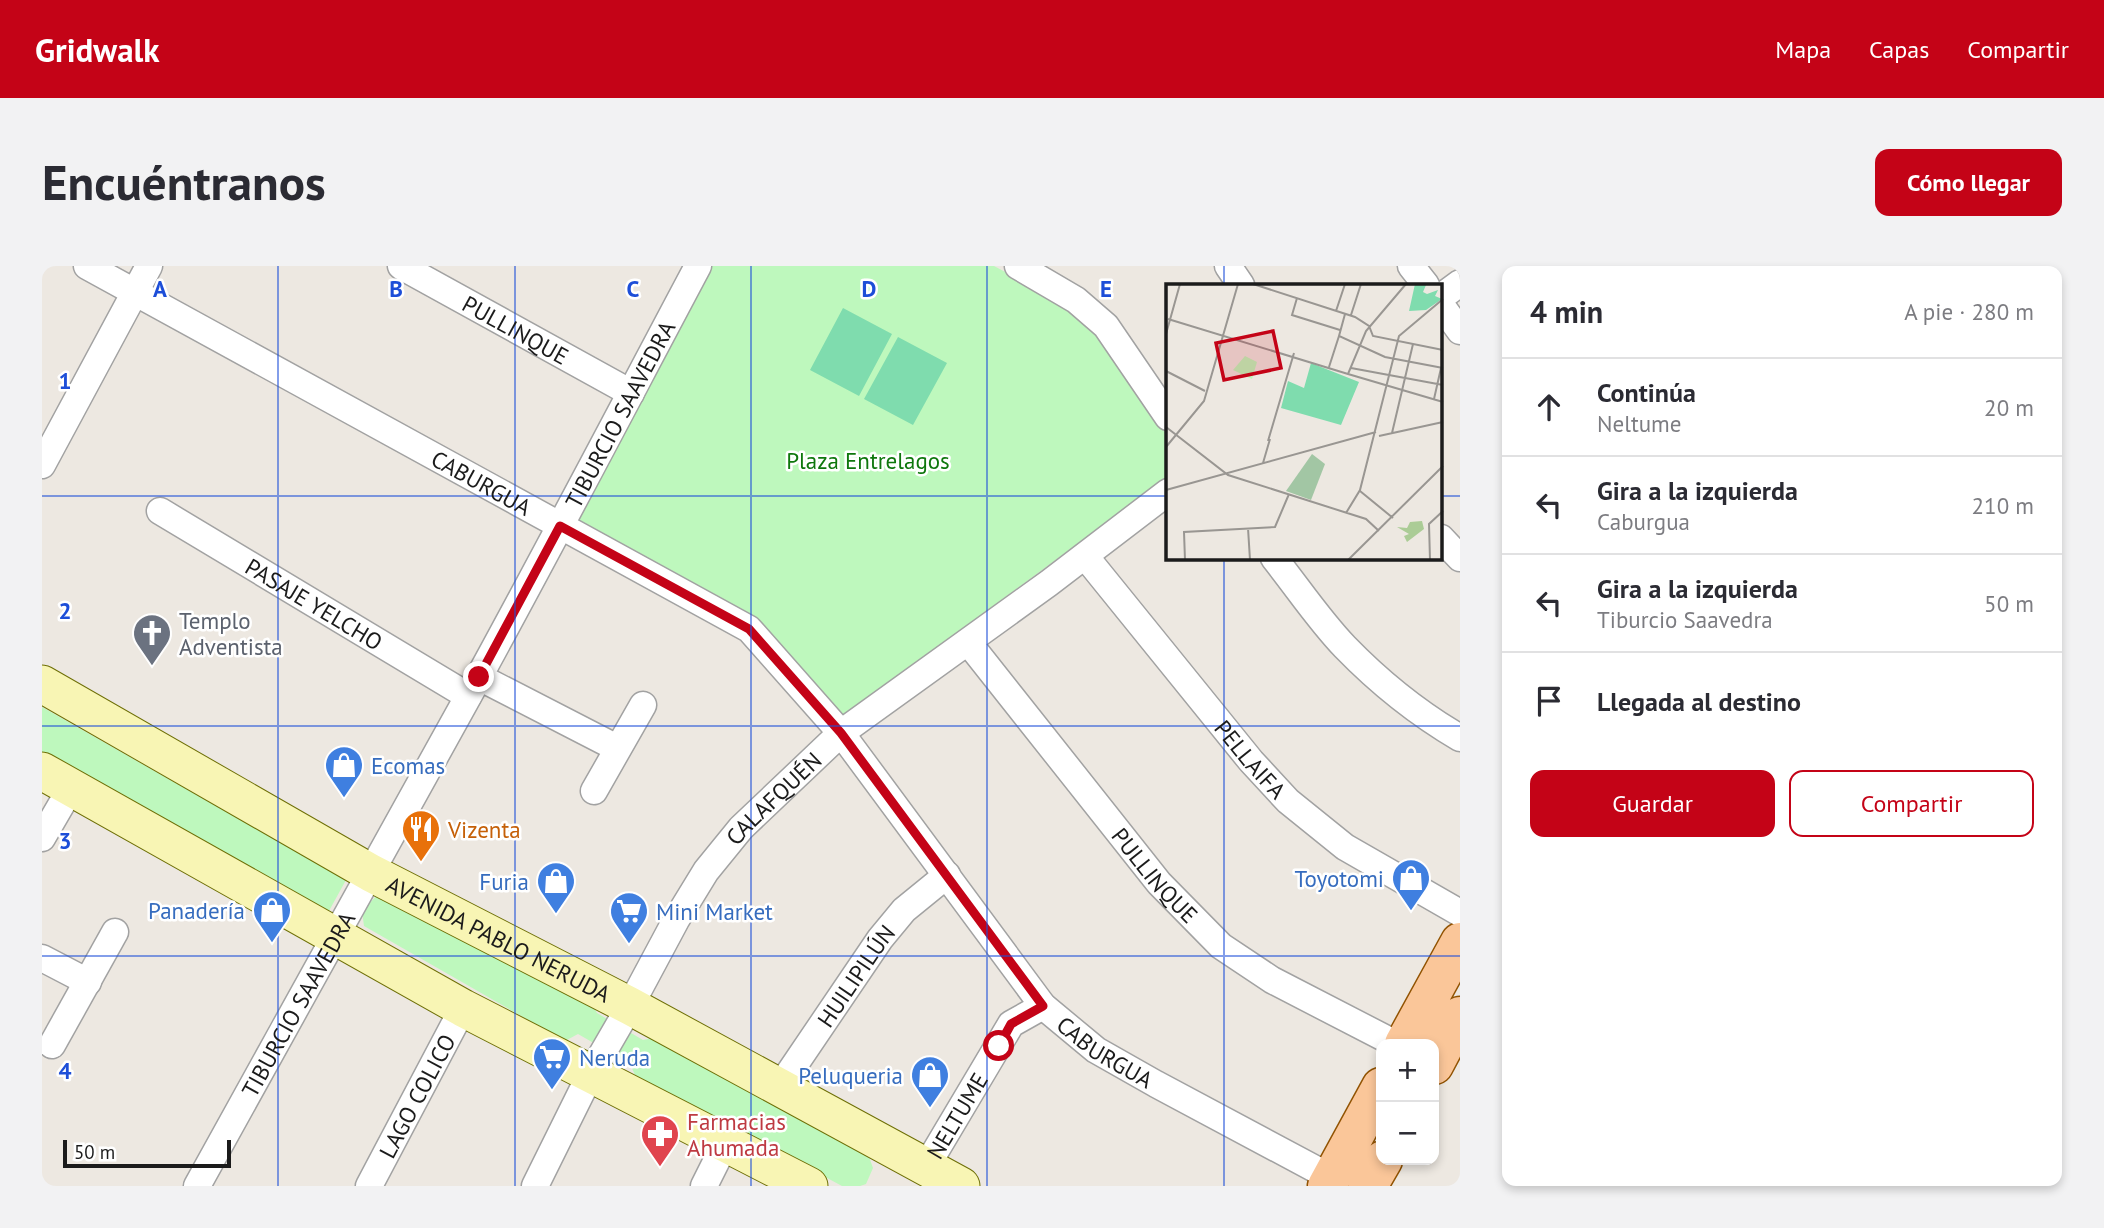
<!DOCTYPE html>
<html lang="es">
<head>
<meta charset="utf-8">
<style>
	body { margin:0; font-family:"PT Sans",sans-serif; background:#f2f2f3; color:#2b2b33 }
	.controls { position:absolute; right:21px; bottom:21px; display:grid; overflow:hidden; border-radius:14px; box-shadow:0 4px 10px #0003 }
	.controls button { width:63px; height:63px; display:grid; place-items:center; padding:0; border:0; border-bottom:2px solid #e1e1e2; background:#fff; color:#2b2b33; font:35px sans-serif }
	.scale { position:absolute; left:21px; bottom:18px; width:168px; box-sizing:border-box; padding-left:7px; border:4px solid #1b1b1b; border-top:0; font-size:19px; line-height:24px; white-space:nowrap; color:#1b1b1b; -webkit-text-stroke:5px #fff; paint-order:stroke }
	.stop { position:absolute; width:21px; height:21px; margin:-16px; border:5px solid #c40317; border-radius:50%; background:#fff }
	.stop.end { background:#c40317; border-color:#fff; box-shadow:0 2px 7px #0008 }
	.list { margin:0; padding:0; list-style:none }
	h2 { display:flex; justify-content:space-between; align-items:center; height:91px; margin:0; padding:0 28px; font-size:30px }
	h2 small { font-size:23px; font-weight:400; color:#7c7c81 }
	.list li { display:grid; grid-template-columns:46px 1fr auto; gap:21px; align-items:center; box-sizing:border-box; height:98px; padding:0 28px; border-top:2px solid #e1e1e2 }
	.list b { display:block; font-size:26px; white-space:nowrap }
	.list p { margin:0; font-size:23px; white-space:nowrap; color:#7c7c81 }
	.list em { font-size:23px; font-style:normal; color:#7c7c81 }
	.actions { display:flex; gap:14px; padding:21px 28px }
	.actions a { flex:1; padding:16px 0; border:2px solid #c40317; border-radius:14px; text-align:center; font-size:24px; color:#c40317 }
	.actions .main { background:#c40317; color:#fff }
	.icon { flex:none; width:38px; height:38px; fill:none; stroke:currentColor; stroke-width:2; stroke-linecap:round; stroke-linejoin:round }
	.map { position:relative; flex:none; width:1418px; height:920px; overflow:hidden; border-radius:14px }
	header { display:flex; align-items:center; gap:42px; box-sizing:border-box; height:98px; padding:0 35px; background:#c40317; color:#fff }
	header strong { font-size:33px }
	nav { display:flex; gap:38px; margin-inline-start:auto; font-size:24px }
	.intro { display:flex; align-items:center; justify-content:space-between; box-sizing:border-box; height:168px; padding:0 42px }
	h1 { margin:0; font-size:49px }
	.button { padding:18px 32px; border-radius:14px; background:#c40317; color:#fff; font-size:24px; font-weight:700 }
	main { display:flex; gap:42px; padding:0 42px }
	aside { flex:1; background:#fff; border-radius:14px; box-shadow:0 4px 10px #0003 }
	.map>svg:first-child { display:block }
	.park { fill:#bef8bd }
	.pitch { fill:#7fdcae }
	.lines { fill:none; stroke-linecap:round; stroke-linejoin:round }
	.minor-casing { stroke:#a2a2a2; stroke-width:29 }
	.secondary-casing { stroke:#6e6f06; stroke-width:39 }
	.primary-casing { stroke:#915302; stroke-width:41 }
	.minor { stroke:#fff; stroke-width:26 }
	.secondary { stroke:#f8f5b4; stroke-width:37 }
	.primary { stroke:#fac699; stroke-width:38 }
	.route { stroke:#c40317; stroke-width:9 }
	.grid { fill:none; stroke:#1d4ed8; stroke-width:2; stroke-opacity:0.55 }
	.labels { text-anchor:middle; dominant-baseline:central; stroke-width:5; stroke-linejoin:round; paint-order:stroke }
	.street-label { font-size:23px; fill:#1b1b1b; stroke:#fff }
	.park-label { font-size:23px; fill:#0e770c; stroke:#fff }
	.worship-label { font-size:23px; fill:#5b616d; stroke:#fff; text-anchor:start }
	.shop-label { font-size:23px; fill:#366cbe; stroke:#fff; text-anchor:end }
	.food-label { font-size:23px; fill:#c56008; stroke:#fff; text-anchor:start }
	.health-label { font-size:23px; fill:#be3a42; stroke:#fff; text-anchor:start }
	.inset-road { fill:none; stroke:#999692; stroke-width:2 }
	.view { fill:#c40317; fill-opacity:0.15; stroke:#c40317; stroke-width:3.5 }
	.inset-edge { fill:none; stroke:#1b1b1b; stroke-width:3.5 }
	.grid-label { font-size:23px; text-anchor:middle; font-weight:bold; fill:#1d4ed8; stroke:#fff; stroke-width:5; stroke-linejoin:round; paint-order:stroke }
</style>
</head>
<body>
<header>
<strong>Gridwalk</strong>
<nav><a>Mapa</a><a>Capas</a><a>Compartir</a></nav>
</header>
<div class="intro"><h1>Encuéntranos</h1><a class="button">Cómo llegar</a></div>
<main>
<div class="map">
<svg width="1418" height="920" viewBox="0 0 1418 920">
	<rect width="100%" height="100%" fill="#ede8e1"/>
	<path class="park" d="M669 0H952L1024 38 1059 68 1126 171V211L801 451 715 354 534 255Z
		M0 441 304 614 282 654 0 496Z
		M338 626 545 729 555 747 601 774 615 771 825 885 831 902 824 918 818 920H800L593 809 588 798 536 768 523 775 322 660 320 645Z"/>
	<path class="pitch" d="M801 42 850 68 817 130 768 104Z
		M856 71 905 97 871 159 822 133Z"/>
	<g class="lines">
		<defs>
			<g id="minor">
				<path id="s1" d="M45 0 707 363 799 467 1001 740 1054 784 1114 818 1290 912"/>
				<path id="s2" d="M359 0 589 127"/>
				<path d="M976 0 1034 34 1064 60 1126 151"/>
				<path d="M1186 0 1199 19"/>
				<path d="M1369 0 1384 19"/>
				<path d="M1399 31 1418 17"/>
				<path d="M1399 39 1418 65"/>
				<path d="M0 199 107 0"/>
				<path id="s3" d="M118 245 426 430"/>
				<path d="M1399 272 1418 292"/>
				<path id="s4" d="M1043 290 1209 495 1246 535 1303 581 1418 647"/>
				<path d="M1232 292C1256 322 1277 354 1303 381 1336 415 1377 448 1418 472"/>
				<path id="s5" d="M926 376 1117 617 1179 680 1230 714 1354 778"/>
				<path d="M437 411 575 482"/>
				<path d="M552 525 601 439"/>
				<path d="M0 572 29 522"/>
				<path d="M0 692 46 716"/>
				<path d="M10 779 73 666"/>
				<path id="s6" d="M737 822 838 673 862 644 905 609"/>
				<path id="s7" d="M884 901 969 758 1001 740"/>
				<path id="s8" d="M155 920C245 756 337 594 427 429 505 287 580 143 656 0"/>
				<path id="s9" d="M327 920 421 742"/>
				<path id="s10" d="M493 920 548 809 588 740 634 654 664 605 699 562 799 467 1007 317 1126 226"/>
				<path d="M662 920 684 876"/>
			</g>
			<g id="secondary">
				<path id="s11" d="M0 418 329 607 588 740 919 920"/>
				<path d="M0 505 421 742 767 920"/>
			</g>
			<path id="primary" d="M1362 778 1418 676
				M1392 799 1418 750
				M1285 920 1339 821
				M1326 920 1341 894"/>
		</defs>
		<use href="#minor" class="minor-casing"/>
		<use href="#secondary" class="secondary-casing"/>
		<use href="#primary" class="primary-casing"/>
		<use href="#minor" class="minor"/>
		<use href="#secondary" class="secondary"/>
		<use href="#primary" class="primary"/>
	</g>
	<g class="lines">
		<path class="route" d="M437 411 518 260 707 363 799 467 1001 740 969 758 957 780"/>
	</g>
	<path class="grid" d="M236 0V920M473 0V920M709 0V920M945 0V920M1182 0V19M0 230H1126M1399 230H1418M1182 292V920M0 460H1418M0 690H1418"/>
	<defs>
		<symbol id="church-pin" viewBox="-11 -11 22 30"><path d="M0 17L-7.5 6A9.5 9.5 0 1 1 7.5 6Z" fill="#6b7280" stroke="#fff"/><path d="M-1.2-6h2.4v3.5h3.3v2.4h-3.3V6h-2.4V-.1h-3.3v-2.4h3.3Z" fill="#fff"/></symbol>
		<symbol id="shop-pin" viewBox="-11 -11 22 30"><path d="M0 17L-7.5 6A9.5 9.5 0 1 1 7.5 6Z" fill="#3f7fe0" stroke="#fff"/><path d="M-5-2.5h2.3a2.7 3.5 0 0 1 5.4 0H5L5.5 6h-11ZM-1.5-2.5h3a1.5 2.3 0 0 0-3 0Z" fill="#fff"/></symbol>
		<symbol id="restaurant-pin" viewBox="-11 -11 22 30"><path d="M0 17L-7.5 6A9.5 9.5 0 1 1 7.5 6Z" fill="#e8710a" stroke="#fff"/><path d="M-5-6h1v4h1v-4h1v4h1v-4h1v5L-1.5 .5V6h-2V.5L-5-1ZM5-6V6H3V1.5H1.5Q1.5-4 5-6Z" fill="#fff"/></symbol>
		<symbol id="supermarket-pin" viewBox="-11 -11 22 30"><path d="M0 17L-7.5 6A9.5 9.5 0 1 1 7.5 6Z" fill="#3f7fe0" stroke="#fff"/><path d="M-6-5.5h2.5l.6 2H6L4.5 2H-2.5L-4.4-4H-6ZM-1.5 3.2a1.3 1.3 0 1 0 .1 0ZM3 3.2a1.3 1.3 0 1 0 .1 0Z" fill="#fff"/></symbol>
		<symbol id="pharmacy-pin" viewBox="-11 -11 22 30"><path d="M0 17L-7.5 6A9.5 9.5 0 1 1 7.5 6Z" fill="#e0444e" stroke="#fff"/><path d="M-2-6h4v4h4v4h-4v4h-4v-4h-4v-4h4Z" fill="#fff"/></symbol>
	</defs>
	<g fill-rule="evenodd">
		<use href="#church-pin" x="88" y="345" width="44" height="60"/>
		<use href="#shop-pin" x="280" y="477" width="44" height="60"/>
		<use href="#restaurant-pin" x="357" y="541" width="44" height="60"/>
		<use href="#shop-pin" x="1347" y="590" width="44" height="60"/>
		<use href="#shop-pin" x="492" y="593" width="44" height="60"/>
		<use href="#shop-pin" x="208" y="622" width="44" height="60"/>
		<use href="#supermarket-pin" x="565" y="623" width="44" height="60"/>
		<use href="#supermarket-pin" x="488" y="769" width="44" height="60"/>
		<use href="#shop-pin" x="866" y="787" width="44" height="60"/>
		<use href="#pharmacy-pin" x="596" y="846" width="44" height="60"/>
	</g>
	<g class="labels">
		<g class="street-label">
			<text stroke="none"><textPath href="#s2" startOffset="131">PULLINQUE</textPath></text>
			<text stroke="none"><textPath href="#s8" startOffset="880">TIBURCIO SAAVEDRA</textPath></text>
			<text stroke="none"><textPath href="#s1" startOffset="450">CABURGUA</textPath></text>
			<text stroke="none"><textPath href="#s3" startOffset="180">PASAJE YELCHO</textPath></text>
			<text stroke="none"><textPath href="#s4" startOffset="262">PELLAIFA</textPath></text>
			<text stroke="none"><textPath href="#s10" startOffset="458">CALAFQUÉN</textPath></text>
			<text stroke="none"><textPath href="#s5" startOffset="299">PULLINQUE</textPath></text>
			<text stroke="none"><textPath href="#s11" startOffset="523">AVENIDA PABLO NERUDA</textPath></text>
			<text stroke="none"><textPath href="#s6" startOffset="136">HUILIPILÚN</textPath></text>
			<text stroke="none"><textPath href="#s8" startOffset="208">TIBURCIO SAAVEDRA</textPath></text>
			<text stroke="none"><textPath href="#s1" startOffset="1311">CABURGUA</textPath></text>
			<text stroke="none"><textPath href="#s9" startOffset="102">LAGO COLICO</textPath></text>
			<text stroke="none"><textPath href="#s7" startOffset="60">NELTUME</textPath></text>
		</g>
		<g class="park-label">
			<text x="826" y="194">Plaza Entrelagos</text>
		</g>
		<g class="worship-label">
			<text x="137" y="354">Templo<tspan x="137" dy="26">Adventista</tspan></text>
		</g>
		<g class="shop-label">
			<text x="329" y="499" text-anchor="start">Ecomas</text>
			<text x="1342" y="612">Toyotomi</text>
			<text x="487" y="615">Furia</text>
			<text x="203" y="644">Panadería</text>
			<text x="614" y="645" text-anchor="start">Mini Market</text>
			<text x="537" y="791" text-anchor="start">Neruda</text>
			<text x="861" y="809">Peluqueria</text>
		</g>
		<g class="food-label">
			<text x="406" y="563">Vizenta</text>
		</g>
		<g class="health-label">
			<text x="645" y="855">Farmacias<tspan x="645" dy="26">Ahumada</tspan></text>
		</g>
	</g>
	<g transform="translate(1124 18)">
		<rect width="276" height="276" fill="#ede8e1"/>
		<path d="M256 237 258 245 241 258 238 252 243 250 231 243 241 244 244 238Z" fill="#abcc96"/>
		<path d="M146 170 159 180 145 216 120 207Z" fill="#a2c6a4"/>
		<path d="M79 72 91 78 86 95 67 86Z" fill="#bef8bd"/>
		<path d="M249 0 260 1 257 8 261 10 272 6 269 12 276 15 260 26 243 27ZM145 79 193 98 175 141 115 124 122 97 138 104Z" fill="#7fdcae"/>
		<path class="inset-road" d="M87 0 189 33 203 42 207 52 277 66M131 14 126 31 174 46M170 27 179 0M179 30 173 52 219 73 277 84M185 31 195 0M2 35 182 90 200 47 240 0M0 50 14 0M163 83 173 52M185 84 277 101M0 87 39 107M182 90 277 118M268 115 275 84M0 143 62 191 200 235 213 247M226 149 247 60M213 152 277 138M102 157 128 69M0 163 38 117 72 0M97 179 104 155M0 206 210 148M194 207 227 234M180 229 194 206 233 52 277 15M82 244 84 276M19 276 18 248 109 243 123 210M182 276 277 182M264 276 263 240 277 227"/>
		<path class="view" d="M107 47 115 84 58 96 50 59Z"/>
		<rect width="276" height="276" class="inset-edge"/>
	</g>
	<g class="grid-label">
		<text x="118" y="31">A</text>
		<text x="354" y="31">B</text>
		<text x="591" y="31">C</text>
		<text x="827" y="31">D</text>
		<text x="1064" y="31">E</text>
		<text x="23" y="123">1</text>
		<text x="23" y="353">2</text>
		<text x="23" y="583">3</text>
		<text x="23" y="813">4</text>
	</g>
</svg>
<div class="controls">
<button>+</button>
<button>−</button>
</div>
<div class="scale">50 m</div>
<div class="stop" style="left:957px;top:780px"></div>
<div class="stop end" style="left:437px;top:411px"></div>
</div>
<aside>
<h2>4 min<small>A pie · 280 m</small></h2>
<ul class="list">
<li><svg class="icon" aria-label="ahead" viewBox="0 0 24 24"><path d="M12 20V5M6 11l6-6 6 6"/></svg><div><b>Continúa</b><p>Neltume</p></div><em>20 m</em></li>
<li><svg class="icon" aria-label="left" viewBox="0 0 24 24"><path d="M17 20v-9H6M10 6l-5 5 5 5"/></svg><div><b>Gira a la izquierda</b><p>Caburgua</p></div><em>210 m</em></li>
<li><svg class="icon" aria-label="left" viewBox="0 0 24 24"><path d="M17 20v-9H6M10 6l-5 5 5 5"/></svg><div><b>Gira a la izquierda</b><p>Tiburcio Saavedra</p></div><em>50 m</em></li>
<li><svg class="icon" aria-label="arrive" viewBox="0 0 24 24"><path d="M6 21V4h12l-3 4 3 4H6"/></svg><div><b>Llegada al destino</b></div></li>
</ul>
<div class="actions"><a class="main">Guardar</a><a>Compartir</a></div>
</aside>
</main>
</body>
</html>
